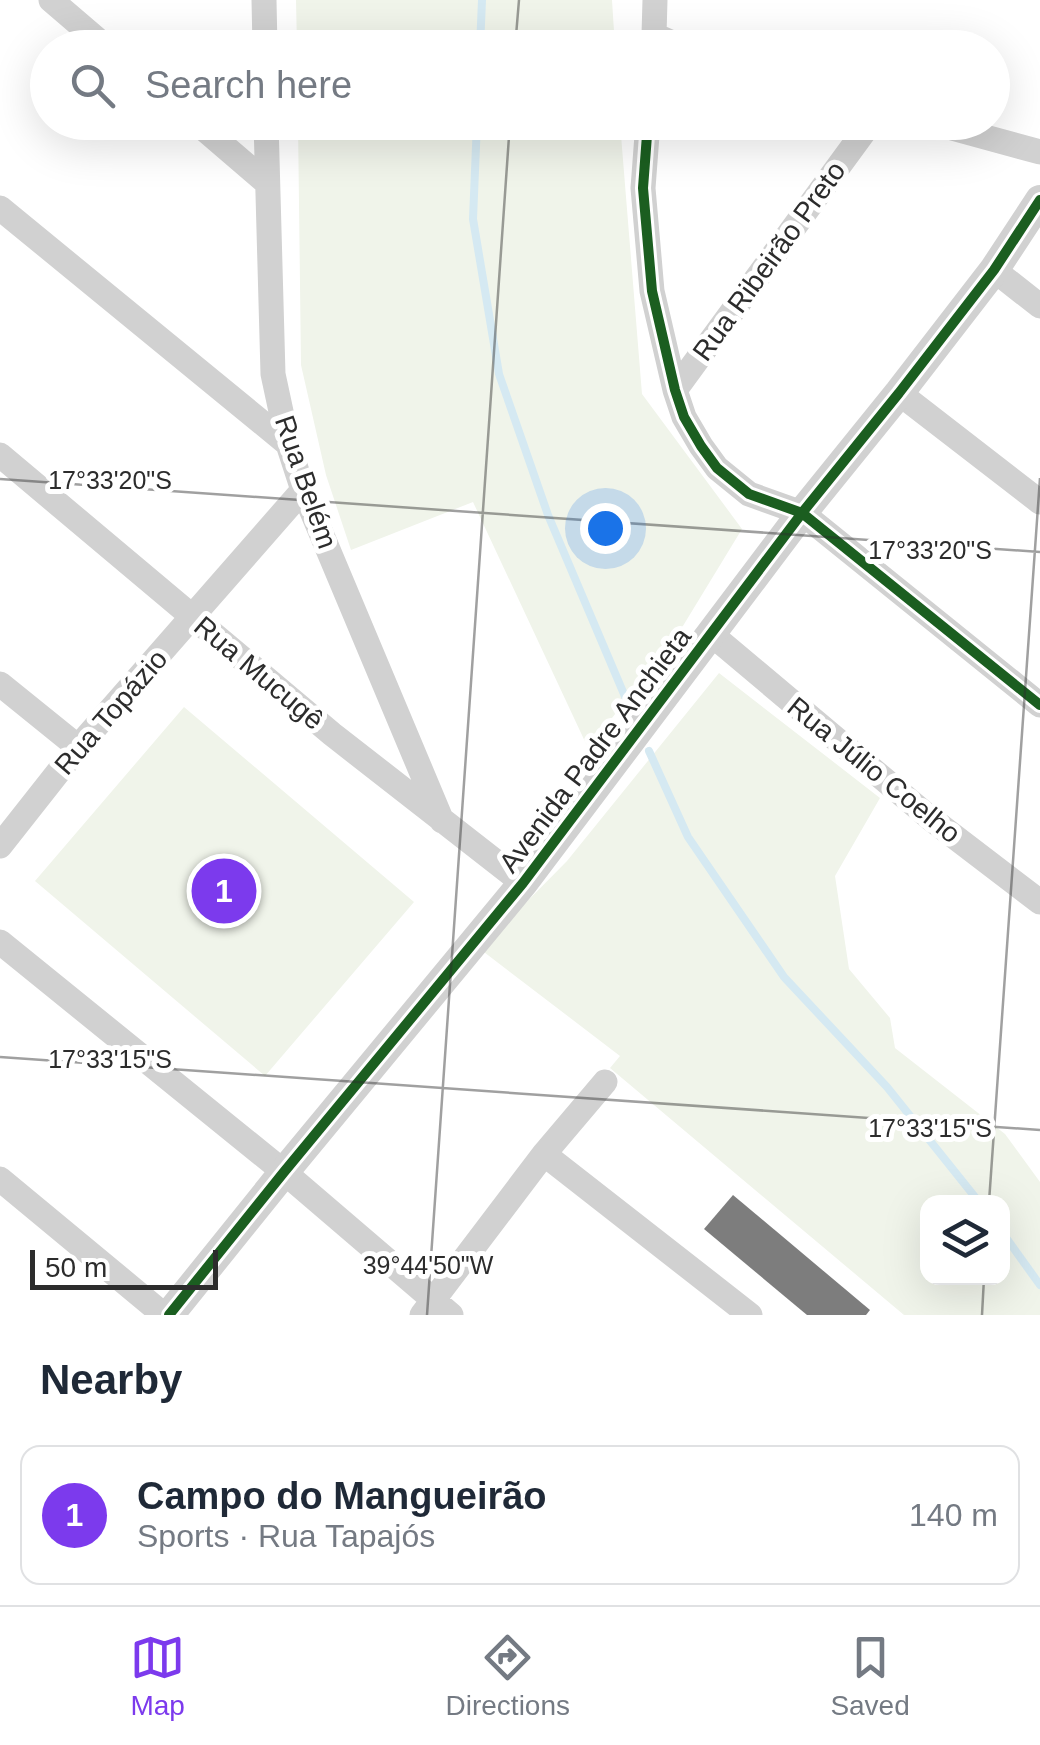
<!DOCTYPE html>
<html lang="en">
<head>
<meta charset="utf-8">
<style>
	body { margin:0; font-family:Helvetica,sans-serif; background:#f6f6f7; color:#1f2937 }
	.controls { position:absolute; right:30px; bottom:30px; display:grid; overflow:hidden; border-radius:20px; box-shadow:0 10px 40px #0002 }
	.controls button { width:90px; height:90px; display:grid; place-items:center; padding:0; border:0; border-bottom:2px solid #e0e1e3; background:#fff; color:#1f2937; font:50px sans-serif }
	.scale { position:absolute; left:30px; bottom:25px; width:188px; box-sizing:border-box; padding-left:10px; border:5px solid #2c2c2c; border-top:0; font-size:28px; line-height:35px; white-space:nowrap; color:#2c2c2c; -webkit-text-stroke:8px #fff; paint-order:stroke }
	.you { position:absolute; left:605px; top:528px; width:35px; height:35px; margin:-25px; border:8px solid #fff; border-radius:50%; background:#1a73e8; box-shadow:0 0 0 15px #1a73e833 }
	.badge { display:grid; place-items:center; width:65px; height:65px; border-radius:50%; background:#7c3aed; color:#fff; font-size:32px; font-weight:700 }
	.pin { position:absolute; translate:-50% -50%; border:5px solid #fff; box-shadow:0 2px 10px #0006 }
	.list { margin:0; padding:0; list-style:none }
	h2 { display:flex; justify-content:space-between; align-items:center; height:130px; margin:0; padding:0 40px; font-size:42px }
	h2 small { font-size:32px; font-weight:400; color:#747a83 }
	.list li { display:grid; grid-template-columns:65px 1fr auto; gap:30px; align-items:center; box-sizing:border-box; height:140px; margin:0 20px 20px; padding:0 20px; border:2px solid #e0e1e3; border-radius:20px }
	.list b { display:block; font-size:38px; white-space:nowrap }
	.list p { margin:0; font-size:32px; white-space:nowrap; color:#747a83 }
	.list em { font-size:32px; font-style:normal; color:#747a83 }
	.icon { flex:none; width:55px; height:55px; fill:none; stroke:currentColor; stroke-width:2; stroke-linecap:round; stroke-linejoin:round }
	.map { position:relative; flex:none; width:1040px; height:1315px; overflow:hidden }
	.search { position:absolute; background:#fff; box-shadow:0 10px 40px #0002; left:30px; right:30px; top:30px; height:110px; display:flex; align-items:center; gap:25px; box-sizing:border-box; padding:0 35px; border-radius:55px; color:#747a83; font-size:38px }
	.sheet { height:290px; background:#fff }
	nav { display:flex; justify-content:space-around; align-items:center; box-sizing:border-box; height:140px; border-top:2px solid #e0e1e3; background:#fff; font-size:28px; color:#747a83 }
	nav a { display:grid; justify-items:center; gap:5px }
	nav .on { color:#7c3aed }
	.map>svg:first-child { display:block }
	.green { fill:#f0f4ea; fill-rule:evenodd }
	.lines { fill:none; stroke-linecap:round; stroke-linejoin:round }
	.stream { stroke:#d5e9f2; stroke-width:8 }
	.building { fill:#7d7d7d }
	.minor { stroke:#d1d1d1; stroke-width:25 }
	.tertiary { stroke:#d1d1d1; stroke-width:30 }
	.cycleway-casing { stroke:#fff; stroke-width:16 }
	.cycleway { stroke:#1b5e20; stroke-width:10 }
	.ticks { fill:none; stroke:#2c2c2c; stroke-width:2.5; stroke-opacity:0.45 }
	.labels { text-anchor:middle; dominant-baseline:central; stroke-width:10; stroke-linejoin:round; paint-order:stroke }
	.street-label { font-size:28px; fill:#2c2c2c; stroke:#fff }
	.ticks-label { font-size:25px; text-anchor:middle; fill:#2c2c2c; stroke:#fff; stroke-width:10; stroke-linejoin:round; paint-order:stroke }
</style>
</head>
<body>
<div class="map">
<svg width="1040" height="1315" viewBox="0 0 1040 1315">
	<rect width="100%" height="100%" fill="#fff"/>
	<path class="green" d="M296 0H612L615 47H297Z
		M298 123H620L642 394 742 529 675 639 588 748 473 502 351 550 326 475 301 365Z
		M719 673 880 798 835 876 849 969 890 1018 895 1048 1005 1134 1040 1182V1315H904L610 1068 620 1056 480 949 567 861ZM928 1202H1002V1278H928Z
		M184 707 414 902 265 1076 35 881Z"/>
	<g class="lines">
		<path class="stream" d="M480 48 482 0
			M477 122 473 219 499 374 548 515 629 706
			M649 751 688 837 784 977 887 1087 979 1202
			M1002 1232 1040 1285"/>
	</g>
	<path class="building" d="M733 1195 870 1310 866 1315H807L704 1229Z"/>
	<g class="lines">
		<path class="minor" d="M51 0 107 48
			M264 0 265 48
			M655 0 654 35 684 48
			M196 122 266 182
			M266 122 273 374 288 444 303 490 442 821
			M648 122 643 188 652 291 675 390 684 417 701 446 717 468 749 494 802 513 1040 705
			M930 122 1040 152
			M0 208 288 444
			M994 270 1040 306
			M675 390 871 122
			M899 393 1040 502
			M0 455 332 734 523 883
			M711 634 930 818 1040 902
			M0 684 78 747
			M0 846 78 747 303 490
			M0 942 284 1172 451 1315
			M544 1154 750 1315
			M0 1179 164 1315
			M422 1315 544 1154 605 1082"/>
		<path class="tertiary" d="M169 1315 284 1172 523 883 802 513 899 393 994 270 1040 200"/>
		<defs>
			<path id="cycleway" d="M648 122 643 188 652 291 675 390 684 417 701 446 717 468 749 494 802 513 1040 705
				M169 1315 284 1172 523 883 802 513 899 393 994 270 1040 200"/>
		</defs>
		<use href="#cycleway" class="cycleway-casing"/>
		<use href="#cycleway" class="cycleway"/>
	</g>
	<path class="ticks" d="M515 48 519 0M0 479 1040 552M0 1057 1040 1130M989 1202 1040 478M427 1315 510 122M982 1315 984 1278"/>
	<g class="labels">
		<g class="street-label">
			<text transform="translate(769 261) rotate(-54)">Rua Ribeirão Preto</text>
			<text transform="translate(306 482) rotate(71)">Rua Belém</text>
			<text transform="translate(259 673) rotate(40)">Rua Mucugê</text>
			<text transform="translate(111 712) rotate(-49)">Rua Topázio</text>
			<text transform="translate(595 750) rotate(-53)">Avenida Padre Anchieta</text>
			<text transform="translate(874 770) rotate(39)">Rua Júlio Coelho</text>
		</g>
	</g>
	<g class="ticks-label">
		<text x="110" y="489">17°33'20"S</text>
		<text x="930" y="559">17°33'20"S</text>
		<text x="110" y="1068">17°33'15"S</text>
		<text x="930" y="1137">17°33'15"S</text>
		<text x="428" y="1274">39°44'50"W</text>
	</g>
</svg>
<div class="controls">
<button><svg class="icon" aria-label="layers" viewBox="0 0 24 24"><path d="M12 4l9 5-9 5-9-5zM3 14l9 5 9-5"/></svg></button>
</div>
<div class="scale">50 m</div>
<div class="you"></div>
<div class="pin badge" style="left:224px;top:891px">1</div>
<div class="search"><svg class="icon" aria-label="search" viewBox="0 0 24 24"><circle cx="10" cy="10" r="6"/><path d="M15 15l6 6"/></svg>Search here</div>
</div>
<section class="sheet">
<h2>Nearby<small></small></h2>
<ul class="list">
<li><span class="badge">1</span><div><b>Campo do Mangueirão</b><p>Sports · Rua Tapajós</p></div><em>140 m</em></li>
</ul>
</section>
<nav>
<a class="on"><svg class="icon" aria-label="map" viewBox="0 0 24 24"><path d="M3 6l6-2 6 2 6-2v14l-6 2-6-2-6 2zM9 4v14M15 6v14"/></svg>Map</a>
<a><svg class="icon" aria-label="directions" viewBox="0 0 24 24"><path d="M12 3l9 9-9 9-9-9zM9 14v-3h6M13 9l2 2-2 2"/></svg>Directions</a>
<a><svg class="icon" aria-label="saved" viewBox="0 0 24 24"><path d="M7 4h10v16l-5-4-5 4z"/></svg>Saved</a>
</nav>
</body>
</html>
